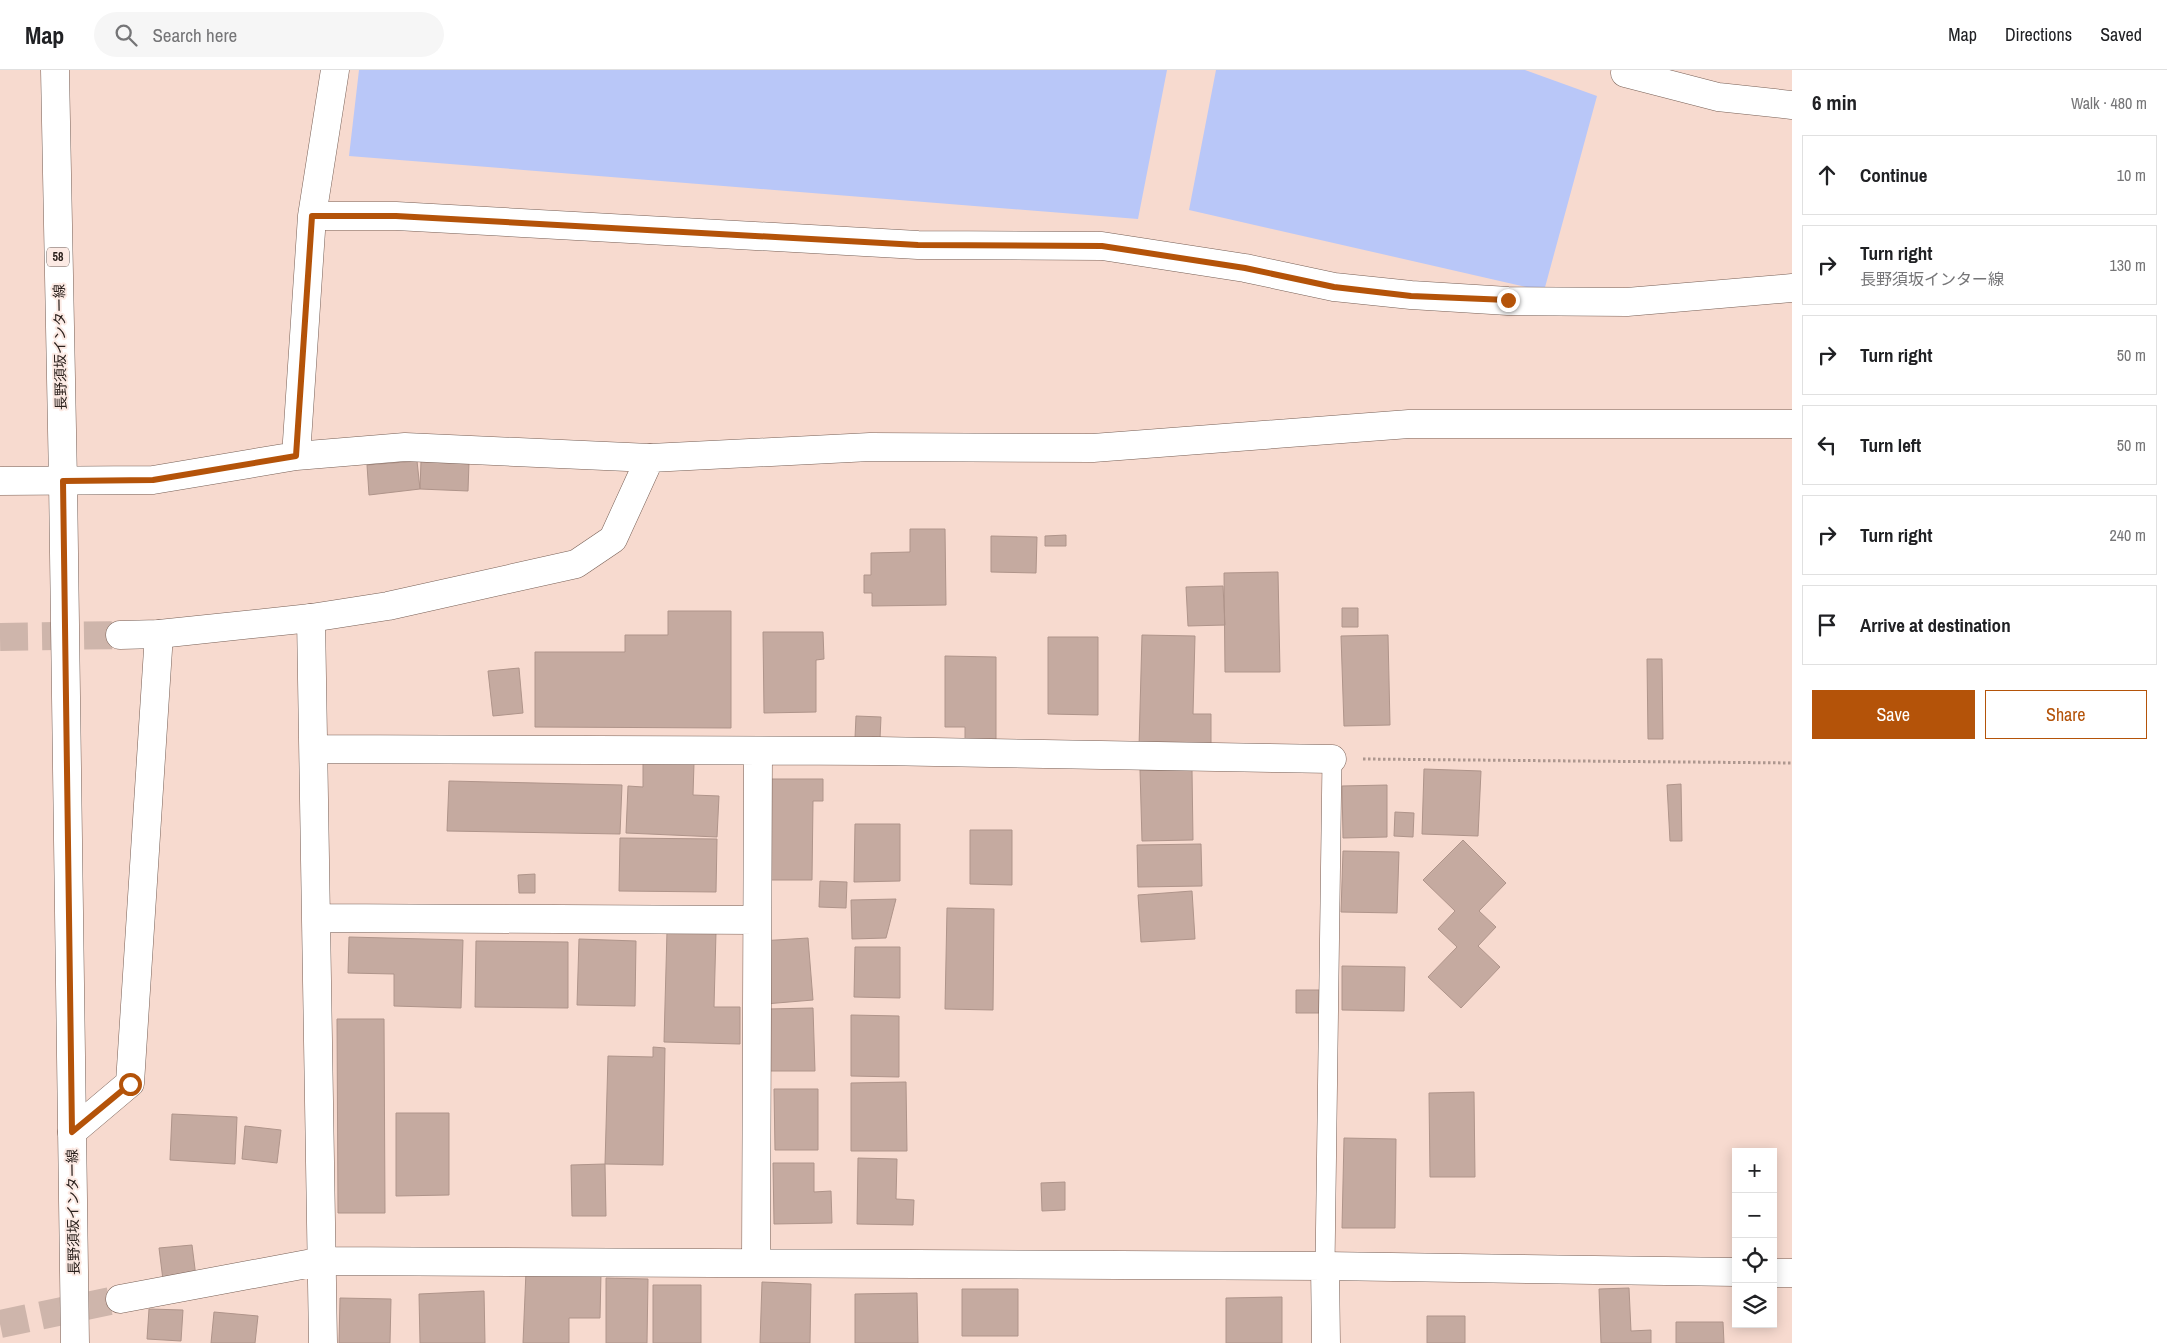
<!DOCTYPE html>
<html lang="en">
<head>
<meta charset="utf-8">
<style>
	body { margin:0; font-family:"Archivo Narrow","Noto Sans JP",sans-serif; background:#f6f6f6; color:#202124 }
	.controls { position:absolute; right:15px; bottom:15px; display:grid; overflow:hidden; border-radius:0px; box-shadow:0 2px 12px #0003 }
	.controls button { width:45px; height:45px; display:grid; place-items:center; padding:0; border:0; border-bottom:1px solid #e0e0e0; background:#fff; color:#202124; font:25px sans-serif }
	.stop { position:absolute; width:15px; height:15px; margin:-11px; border:4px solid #b45309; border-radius:50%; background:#fff }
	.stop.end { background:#b45309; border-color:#fff; box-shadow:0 1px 5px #0008 }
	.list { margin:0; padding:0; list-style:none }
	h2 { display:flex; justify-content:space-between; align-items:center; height:65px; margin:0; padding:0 20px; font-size:21px }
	h2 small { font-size:16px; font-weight:400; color:#757577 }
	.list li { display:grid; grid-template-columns:32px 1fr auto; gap:15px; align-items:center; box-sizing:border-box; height:80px; margin:0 10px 10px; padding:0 10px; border:1px solid #e0e0e0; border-radius:0px }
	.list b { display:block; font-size:19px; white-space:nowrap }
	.list p { margin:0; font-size:16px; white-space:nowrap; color:#757577 }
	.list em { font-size:16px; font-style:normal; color:#757577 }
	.actions { display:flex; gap:10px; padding:15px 20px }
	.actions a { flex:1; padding:11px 0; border:1px solid #b45309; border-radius:0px; text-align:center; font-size:18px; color:#b45309 }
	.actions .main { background:#b45309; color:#fff }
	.icon { flex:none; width:28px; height:28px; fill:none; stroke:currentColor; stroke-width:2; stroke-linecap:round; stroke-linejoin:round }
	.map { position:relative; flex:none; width:1792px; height:1273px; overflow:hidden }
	header { display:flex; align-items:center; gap:30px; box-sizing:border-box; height:70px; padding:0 25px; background:#fff; border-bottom:1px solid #e0e0e0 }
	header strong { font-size:24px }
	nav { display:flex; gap:28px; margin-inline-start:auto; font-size:18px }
	.search { width:350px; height:45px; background:#f6f6f6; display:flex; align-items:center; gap:12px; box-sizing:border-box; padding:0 18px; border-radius:28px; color:#757577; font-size:19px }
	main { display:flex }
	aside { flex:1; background:#fff }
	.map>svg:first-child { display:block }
	.green { fill:#b9c7f8 }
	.building { fill:#c5aaa0; stroke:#af948a }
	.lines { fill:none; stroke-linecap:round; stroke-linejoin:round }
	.minor-tunnel { stroke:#ceb5ab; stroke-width:28; stroke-dasharray:28 14; stroke-linecap:butt }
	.tertiary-tunnel { stroke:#ceb5ab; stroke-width:28; stroke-dasharray:28 14; stroke-linecap:butt }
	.service-casing { stroke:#775f55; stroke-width:20 }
	.minor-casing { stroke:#775f55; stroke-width:29 }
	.tertiary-casing { stroke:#775f55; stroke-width:29 }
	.primary-casing { stroke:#775f55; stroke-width:29 }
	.path { stroke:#ad978f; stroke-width:3; stroke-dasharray:2.5 2.5; stroke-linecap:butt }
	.service { stroke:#fff; stroke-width:19 }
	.minor { stroke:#fff; stroke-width:28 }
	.tertiary { stroke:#fff; stroke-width:28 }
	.primary { stroke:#fff; stroke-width:28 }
	.route { stroke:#b45309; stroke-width:6 }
	.labels { text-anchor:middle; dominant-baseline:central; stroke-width:4; stroke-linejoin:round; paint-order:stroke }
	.shield { fill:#fceae4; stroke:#695d58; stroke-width:1 }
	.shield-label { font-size:12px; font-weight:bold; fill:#2a201c }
	.street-label { font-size:14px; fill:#2a201c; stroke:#fceae4 }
</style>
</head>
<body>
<header>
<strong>Map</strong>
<div class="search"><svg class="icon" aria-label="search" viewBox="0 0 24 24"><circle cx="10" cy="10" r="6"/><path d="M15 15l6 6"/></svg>Search here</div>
<nav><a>Map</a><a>Directions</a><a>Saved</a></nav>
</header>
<main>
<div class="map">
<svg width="1792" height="1273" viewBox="0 0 1792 1273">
	<rect width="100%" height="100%" fill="#f7dacf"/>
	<path class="green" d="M359 0H1167L1138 149 349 86Z
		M1216 0H1525L1597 26 1544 221 1189 140Z"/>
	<path class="building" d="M417 391 420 419 369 425 367 395Z
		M421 391 469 392 468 421 420 419Z
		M910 459H945L946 535 872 536V523H864V505H871V483L910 482Z
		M1066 465V476H1045V466Z
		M991 466 1037 467 1036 503 991 502Z
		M1278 502 1280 602H1225L1224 503Z
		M1223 516 1225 555 1188 556 1186 517Z
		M1342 538H1358V557H1342Z
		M668 541H731V658L535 657V582H625V565H668Z
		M763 562H823L824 589 816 590V642L764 643Z
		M1142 565 1195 566 1193 644H1211V679L1139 677Z
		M1388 565 1390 655 1344 656 1341 566Z
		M1048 567H1098V645L1048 644Z
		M945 586 996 587V672L965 671V657H945Z
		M1647 589H1662L1663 669H1648Z
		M519 598 523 643 493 646 488 601Z
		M856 646 881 647 880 669 855 668Z
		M643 691 694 693 693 725 719 726 717 767 626 763 628 716 643 717Z
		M1424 699 1481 701 1478 766 1422 764Z
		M1140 700H1192L1193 770 1142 771Z
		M764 709H823V731H813L812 810H763Z
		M449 711 622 715 620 764 447 761Z
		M1681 714 1682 771H1670L1667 715Z
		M1387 715V767L1343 768 1342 716Z
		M1395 742 1414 743 1413 767 1394 766Z
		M855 754H900V811L854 812Z
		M970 760H1012V815L970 814Z
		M620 768 717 769 716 822 619 821Z
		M1463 770 1506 813 1479 841 1496 857 1478 876 1500 897 1461 938 1428 907 1457 877 1438 859 1455 841 1423 810Z
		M1201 774 1202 816 1138 817 1137 775Z
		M1343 781 1399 782 1397 843 1341 842Z
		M535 804V823H519L518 805Z
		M820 811 847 812 846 838 819 837Z
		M1192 821 1195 869 1141 872 1138 825Z
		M896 829 886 868 852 869 851 830Z
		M947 838 994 839 993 940 945 939Z
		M667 861 716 862 714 937H740V974L664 972Z
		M349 867 463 870 461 938 394 936V904L348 903Z
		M808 868 813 930 765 934 760 871Z
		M579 869 636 871 635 936 577 935Z
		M476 871 568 872V938L475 937Z
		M855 877H900V928L854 927Z
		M1342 896 1405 897 1404 941 1342 940Z
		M1296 920H1319V943H1296Z
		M813 938 815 1001H770L768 939Z
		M851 945 899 946V1007L851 1006Z
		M337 949H384L385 1143H338Z
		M653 977 665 978 663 1095 605 1094 608 986 653 987Z
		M906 1012 907 1081H851V1013Z
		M774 1019H818V1080H775Z
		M1474 1022 1475 1107H1430L1429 1023Z
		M396 1043H449V1125L396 1126Z
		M172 1044 237 1047 235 1094 170 1090Z
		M245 1056 281 1060 277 1093 242 1089Z
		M1344 1068 1396 1069 1395 1158H1342Z
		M858 1088 897 1089 896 1129 914 1130 913 1155 857 1154Z
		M773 1093H814V1122L831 1121 832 1153 774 1154Z
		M605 1094 606 1146H572L571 1095Z
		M1065 1112V1140L1042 1141 1041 1113Z
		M192 1175 196 1207 163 1210 159 1178Z
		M526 1201 601 1204 600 1248H569V1273H523Z
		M606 1208 648 1209 647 1273H606Z
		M762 1212 811 1214 810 1273H760Z
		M653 1215H701V1273H653Z
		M1629 1218 1631 1261 1651 1260V1273H1601L1599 1219Z
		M962 1219H1018V1266H962Z
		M484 1221 485 1273H420L419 1224Z
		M917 1223 918 1273H855V1224Z
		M1282 1227V1273H1226V1228Z
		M340 1228 391 1229 390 1273H339Z
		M149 1239 183 1240 181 1271 147 1269Z
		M214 1242 258 1246 255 1273H211Z
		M1427 1246H1465V1273H1427Z
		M1676 1252H1723L1724 1273H1676Z"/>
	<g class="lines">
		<path class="minor-tunnel" d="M0 1254 120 1229"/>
		<path class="tertiary-tunnel" d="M0 567 120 565"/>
		<defs>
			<path id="service" d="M1325 1196 1332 689"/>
			<path id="minor" d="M1625 3 1718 27 1792 35
				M312 146H396L918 175 1102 176 1245 198 1334 217 1411 225 1508 231 1627 232 1792 218
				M296 386 312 146 335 0
				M0 411 153 410 296 386 405 377 650 388
				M311 548 323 1273
				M314 679 878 681 1332 689
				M317 848 756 850
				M72 1062 130 1013 159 564
				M756 1193 758 681
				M1325 1196 1326 1273
				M1773 1203H1792
				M120 1229 323 1191 1325 1196 1736 1202"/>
			<path id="tertiary" d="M120 565 159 564 311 548 388 536 576 494 613 469 650 388 870 377 1093 378 1409 354H1792"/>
			<path id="primary" d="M55 0 63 411 75 1273"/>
		</defs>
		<use href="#service" class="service-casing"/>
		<use href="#minor" class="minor-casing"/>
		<use href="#tertiary" class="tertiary-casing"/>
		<use href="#primary" class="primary-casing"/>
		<path class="path" d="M1363 689 1792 693"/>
		<use href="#service" class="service"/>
		<use href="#minor" class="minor"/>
		<use href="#tertiary" class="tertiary"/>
		<use href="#primary" class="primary"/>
	</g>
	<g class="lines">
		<path class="route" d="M130 1014 72 1062 63 411 153 410 296 386 312 146H396L918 175 1102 176 1245 198 1334 217 1411 226 1508 230"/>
	</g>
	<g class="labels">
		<rect class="shield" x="47" y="177.5" width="22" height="19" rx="4"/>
		<g class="shield-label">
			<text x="58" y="187">58</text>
		</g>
		<g class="street-label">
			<text transform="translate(60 277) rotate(-91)">長野須坂インター線</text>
			<text transform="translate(73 1142) rotate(-91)">長野須坂インター線</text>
		</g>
	</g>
</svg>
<div class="controls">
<button>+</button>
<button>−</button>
<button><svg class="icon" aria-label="locate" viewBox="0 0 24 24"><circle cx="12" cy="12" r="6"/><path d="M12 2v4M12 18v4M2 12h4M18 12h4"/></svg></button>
<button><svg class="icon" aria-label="layers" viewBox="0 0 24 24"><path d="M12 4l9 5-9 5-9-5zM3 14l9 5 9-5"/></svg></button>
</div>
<div class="stop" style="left:130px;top:1014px"></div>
<div class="stop end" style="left:1508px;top:230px"></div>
</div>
<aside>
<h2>6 min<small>Walk · 480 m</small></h2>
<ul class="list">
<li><svg class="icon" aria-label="ahead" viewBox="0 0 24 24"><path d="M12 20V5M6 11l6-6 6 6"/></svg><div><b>Continue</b></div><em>10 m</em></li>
<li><svg class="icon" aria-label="right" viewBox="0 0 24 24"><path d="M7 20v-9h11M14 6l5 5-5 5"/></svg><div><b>Turn right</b><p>長野須坂インター線</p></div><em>130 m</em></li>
<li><svg class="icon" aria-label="right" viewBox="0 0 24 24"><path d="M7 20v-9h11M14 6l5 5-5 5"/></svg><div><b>Turn right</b></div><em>50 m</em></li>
<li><svg class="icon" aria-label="left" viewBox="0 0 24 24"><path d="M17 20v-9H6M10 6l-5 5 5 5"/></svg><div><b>Turn left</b></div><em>50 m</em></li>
<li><svg class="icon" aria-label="right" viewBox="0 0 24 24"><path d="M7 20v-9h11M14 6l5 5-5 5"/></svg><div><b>Turn right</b></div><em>240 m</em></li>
<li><svg class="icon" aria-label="arrive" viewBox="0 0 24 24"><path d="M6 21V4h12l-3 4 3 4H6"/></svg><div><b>Arrive at destination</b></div></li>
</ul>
<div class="actions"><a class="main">Save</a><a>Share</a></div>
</aside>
</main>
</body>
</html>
